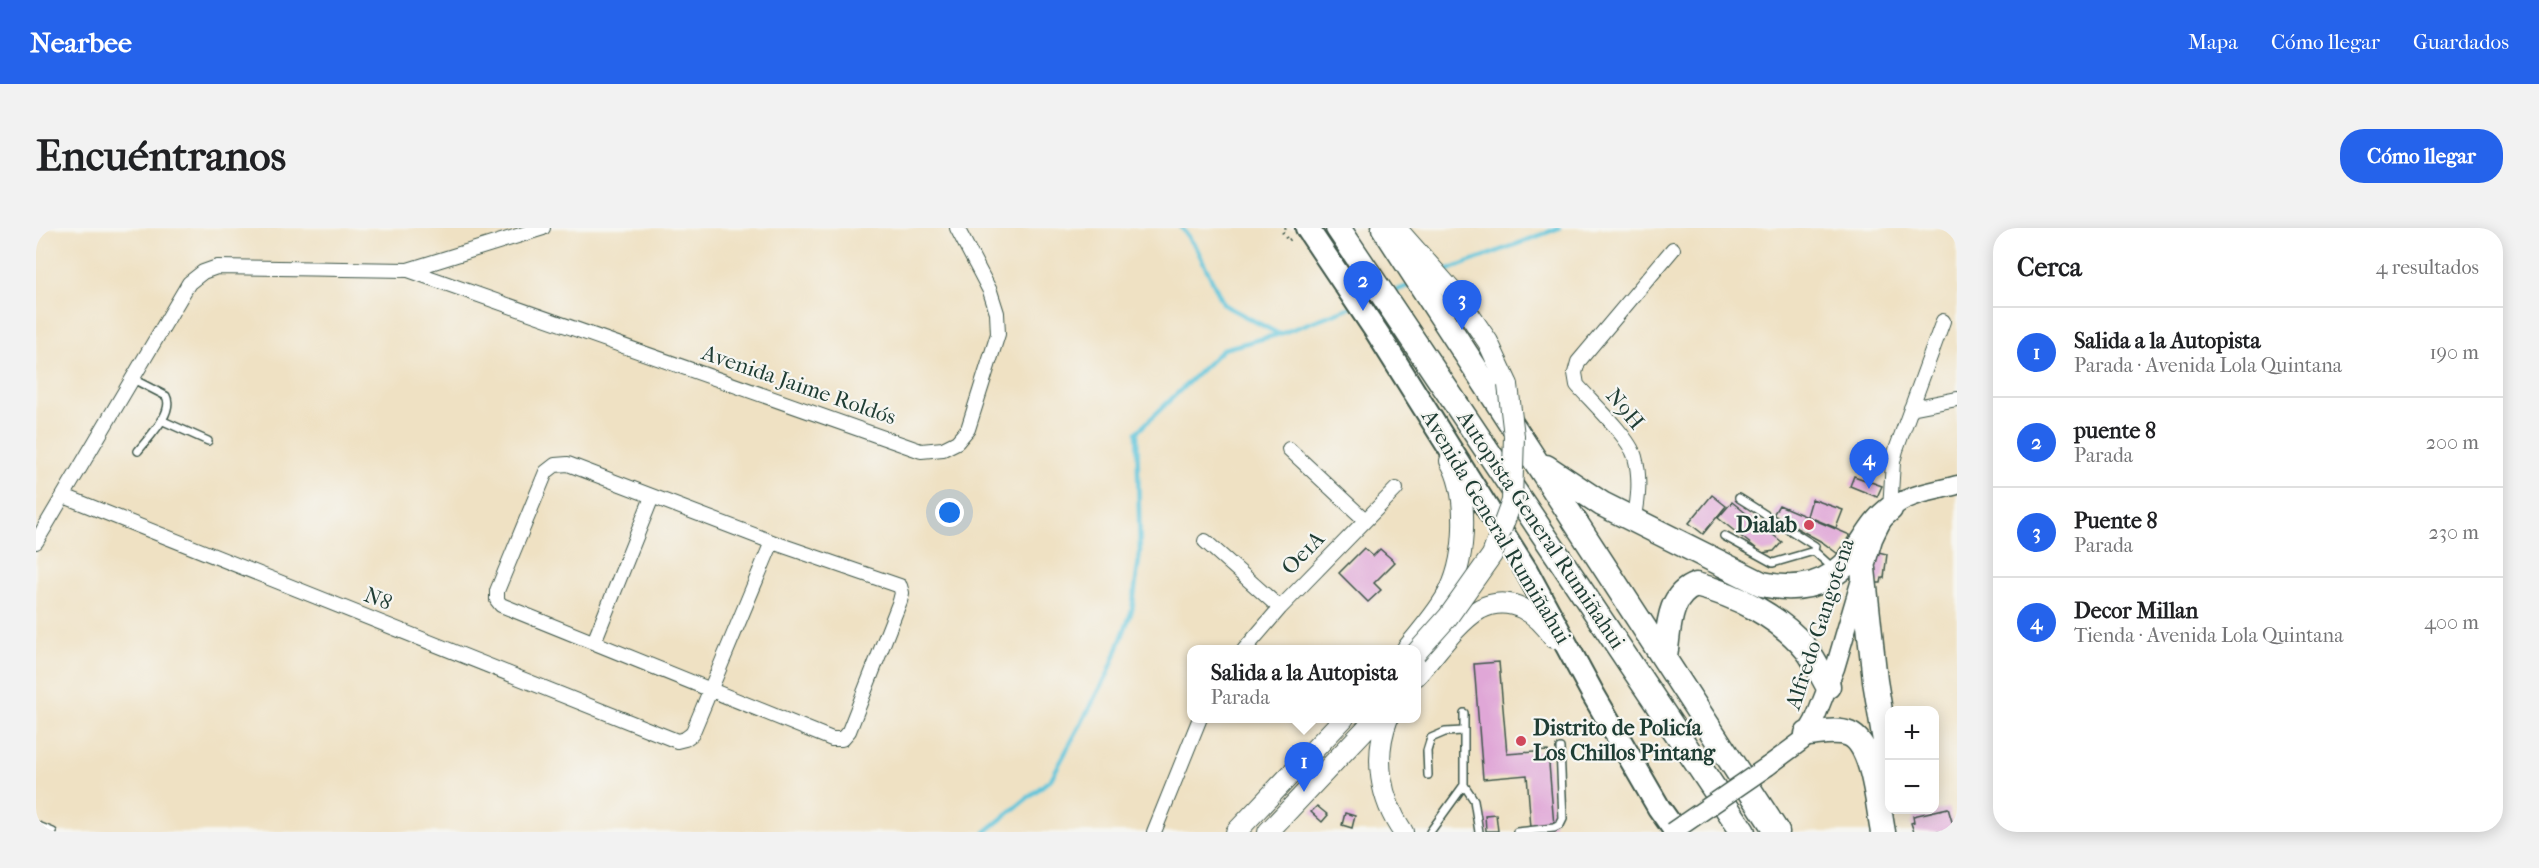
<!DOCTYPE html>
<html lang="es">
<head>
<meta charset="utf-8">
<style>
	body { margin:0; font-family:"IM FELL French Canon",serif; background:#f2f2f2; color:#202124 }
	.controls { position:absolute; right:18px; bottom:18px; display:grid; overflow:hidden; border-radius:12px; box-shadow:0 3px 15px #0003 }
	.controls button { width:54px; height:54px; display:grid; place-items:center; padding:0; border:0; border-bottom:2px solid #e0e0e0; background:#fff; color:#202124; font:30px sans-serif }
	.you { position:absolute; left:914px; top:285px; width:21px; height:21px; margin:-15px; border:4px solid #fff; border-radius:50%; background:#1a73e8; box-shadow:0 0 0 9px #1a73e833 }
	.badge { display:grid; place-items:center; width:39px; height:39px; border-radius:50%; background:#2563eb; color:#fff; font-size:20px; font-weight:700 }
	.pin { position:absolute; translate:-50% -50px; filter:drop-shadow(0 2px 3px #0008) }
	.pin::after { content:''; position:absolute; top:32px; width:21px; height:18px; background:inherit; clip-path:polygon(0 0,100% 0,50% 100%) }
	.popup { position:absolute; left:1151px; top:417px; width:234px; height:78px; box-sizing:border-box; display:grid; place-content:center; border-radius:12px; background:#fff; filter:drop-shadow(0 2px 4px #0005); font-size:20px; white-space:nowrap; color:#757577 }
	.popup b { font-size:22px; color:#202124 }
	.popup::after { content:''; position:absolute; left:50%; top:100%; margin-left:-12px; border:12px solid transparent; border-top-color:#fff }
	.list { margin:0; padding:0; list-style:none }
	h2 { display:flex; justify-content:space-between; align-items:center; height:78px; margin:0; padding:0 24px; font-size:26px }
	h2 small { font-size:20px; font-weight:400; color:#757577 }
	.list li { display:grid; grid-template-columns:39px 1fr auto; gap:18px; align-items:center; box-sizing:border-box; height:90px; padding:0 24px; border-top:2px solid #e0e0e0 }
	.list b { display:block; font-size:22px; white-space:nowrap }
	.list p { margin:0; font-size:20px; white-space:nowrap; color:#757577 }
	.list em { font-size:20px; font-style:normal; color:#757577 }
	.map { position:relative; flex:none; width:1921px; height:604px; overflow:hidden; border-radius:24px }
	header { display:flex; align-items:center; gap:36px; box-sizing:border-box; height:84px; padding:0 30px; background:#2563eb; color:#fff }
	header strong { font-size:28px }
	nav { display:flex; gap:33px; margin-inline-start:auto; font-size:21px }
	.intro { display:flex; align-items:center; justify-content:space-between; box-sizing:border-box; height:144px; padding:0 36px }
	h1 { margin:0; font-size:42px }
	.button { padding:15px 27px; border-radius:24px; background:#2563eb; color:#fff; font-size:21px; font-weight:700 }
	main { display:flex; gap:36px; padding:0 36px }
	aside { flex:1; background:#fff; border-radius:24px; box-shadow:0 3px 15px #0003 }
	.map>svg:first-child { display:block }
	.lines { fill:none; stroke-linecap:round; stroke-linejoin:round }
	.stream { stroke:#5dc4da; stroke-width:4.5 }
	.building { fill:#e0a7d7 }
	.service-casing { stroke:#3e5649; stroke-width:10 }
	.minor-casing { stroke:#3e5649; stroke-width:16 }
	.tertiary-casing { stroke:#3e5649; stroke-width:21 }
	.secondary-casing { stroke:#3e5649; stroke-width:22 }
	.primary-casing { stroke:#3e5649; stroke-width:26 }
	.trunk-casing { stroke:#3e5649; stroke-width:27 }
	.path { stroke:#3e5649; stroke-width:3; stroke-dasharray:1.5 4.5; stroke-linecap:butt }
	.service { stroke:#fff; stroke-width:7 }
	.minor { stroke:#fff; stroke-width:14 }
	.tertiary { stroke:#fff; stroke-width:18 }
	.secondary { stroke:#fff; stroke-width:20 }
	.primary { stroke:#fff; stroke-width:22 }
	.trunk { stroke:#fff; stroke-width:24 }
	.tertiary-bridge-casing { stroke:#3e5649; stroke-width:21; stroke-linecap:butt }
	.secondary-bridge-casing { stroke:#3e5649; stroke-width:22; stroke-linecap:butt }
	.tertiary-bridge { stroke:#fff; stroke-width:18 }
	.secondary-bridge { stroke:#fff; stroke-width:20 }
	.poi-dot { fill:#d1495b; stroke:#f6f6f2; stroke-width:2 }
	.labels { text-anchor:middle; dominant-baseline:central; stroke-width:4.5; stroke-linejoin:round; paint-order:stroke }
	.street-label { font-size:22px; fill:#1f3d34; stroke:#f6f6f2 }
	.poi-label { font-size:22px; font-weight:bold; fill:#1f3d34; stroke:#f6f6f2; text-anchor:end }
</style>
</head>
<body>
<header>
<strong>Nearbee</strong>
<nav><a>Mapa</a><a>Cómo llegar</a><a>Guardados</a></nav>
</header>
<div class="intro"><h1>Encuéntranos</h1><a class="button">Cómo llegar</a></div>
<main>
<div class="map">
<svg width="1921" height="604" viewBox="0 0 1921 604">
	<rect width="100%" height="100%" fill="#f6f6f2"/>
	<filter id="ink" filterUnits="userSpaceOnUse"><feTurbulence type="fractalNoise" baseFrequency=".0167" numOctaves="2"/><feDisplacementMap in="SourceGraphic" scale="12" xChannelSelector="R" yChannelSelector="G"/><feConvolveMatrix kernelMatrix="1 2 1 2 8 2 1 2 1" color-interpolation-filters="sRGB"/></filter>
	<filter id="wash" filterUnits="userSpaceOnUse"><feTurbulence type="fractalNoise" baseFrequency=".008" numOctaves="4" result="noise"/><feDisplacementMap in="SourceGraphic" scale="24" xChannelSelector="R" yChannelSelector="G"/><feGaussianBlur stdDeviation="1.35" result="paint"/><feColorMatrix in="noise" values="0 0 0 0 0 0 0 0 0 0 0 0 0 0 0 0 0 1.4 0 .05"/><feComposite in="paint" operator="in"/></filter>
	<g filter="url(#wash)">
		<rect width="100%" height="100%" fill="#efe1c3"/>
		<g class="lines">
			<path class="stream" d="M1146 0 1161 21 1188 77 1243 106
				M1407 44 1523 0
				M1354 65 1377 56
				M949 604 1015 551 1072 446 1096 382 1104 324 1101 204 1187 121 1244 106 1315 79"/>
		</g>
		<g id="blocks">
			<path class="building" d="M1818 248 1846 258 1841 269 1814 258Z
				M1676 267 1690 278 1667 306 1653 295Z
				M1776 271 1807 282 1800 300 1771 288Z
				M1696 274 1746 314 1738 323 1726 325 1682 290Z
				M1743 277 1814 307 1802 326 1786 314 1737 287Z
				M1328 320 1337 328 1344 321 1359 334 1338 355 1345 362 1332 374 1303 345Z
				M1838 323 1851 326 1848 350H1846L1845 355H1833Z
				M1463 434 1471 526 1512 523 1518 598 1495 600 1491 547 1447 551 1438 436Z
				M1281 578 1292 587 1286 594 1275 584Z
				M1912 580 1919 604H1878L1875 595 1878 594 1877 588Z
				M1309 585 1319 588 1316 600 1306 597Z
				M1460 586 1462 603H1450L1449 587Z"/>
		</g>
	</g>
	<g filter="url(#ink)">
		<use href="#blocks" fill-opacity="0" stroke="#3e5649" stroke-width="1.5"/>
		<g class="lines">
			<defs>
				<path id="service" d="M97 151 130 168C139 184 112 210 102 223
					M125 192 172 213
					M1688 308 1737 335 1778 323 1779 318 1703 270
					M1778 323 1799 342
					M1428 485V557
					M1392 547 1391 523 1395 510 1409 504 1427 503
					M0 597 17 604
					M1394 604 1428 557 1438 572 1443 604
					M1481 604 1518 600 1524 597 1527 591 1524 520"/>
				<path id="minor" d="M372 42 885 223 907 221 921 214 932 201 962 106 961 85 954 63 921 0
					M1875 180 1921 171
					M1253 221 1328 291
					M532 236 736 314 864 358 866 365 864 373 813 503 806 511H796L465 377 461 372V363L510 244 519 237Z
					M28 268 641 513 649 511 656 506 736 314
					M1854 281 1857 234 1860 222 1907 93
					M1598 294C1602 273 1605 251 1599 229 1593 209 1556 174 1541 157L1539 145 1542 134 1637 21
					M1169 313 1244 380
					M0 314 153 55 167 44 181 39 372 42 507 0
					M558 414 616 269
					M1208 422 1244 380 1360 261
					M1118 604 1164 490"/>
				<path id="tertiary" d="M1732 538 1767 512 1778 493 1799 440 1837 311C1842 301 1846 290 1854 282 1869 266 1901 263 1921 257"/>
				<path id="secondary" d="M1360 0 1422 70 1452 114 1472 157
					M1370 422C1385 403 1403 384 1414 362 1430 328 1433 266 1414 233
					M1380 448C1398 428 1422 393 1444 381 1475 365 1502 386 1518 410
					M1352 490C1337 529 1344 571 1367 604
					M1200 604 1308 490
					M1232 604 1340 490"/>
				<path id="primary" d="M1271 0 1342 106 1490 342 1557 466 1623 580 1640 604"/>
				<path id="trunk" d="M1302 0 1707 604
					M1348 0 1741 604
					M1510 239 1566 276 1726 356C1762 364 1793 358 1817 328 1830 311 1837 294 1854 281
					M1827 341 1839 453 1854 543
					M1629 429C1633 403 1631 367 1660 357 1701 367 1744 389 1771 422 1779 432 1785 446 1792 458
					M1771 506C1784 505 1801 501 1813 506 1838 516 1842 580 1847 604"/>
			</defs>
			<use href="#service" class="service-casing"/>
			<use href="#minor" class="minor-casing"/>
			<use href="#tertiary" class="tertiary-casing"/>
			<use href="#secondary" class="secondary-casing"/>
			<use href="#primary" class="primary-casing"/>
			<use href="#trunk" class="trunk-casing"/>
			<path class="path" d="M1250 0 1246 3 1252 13 1257 9"/>
			<use href="#service" class="service"/>
			<use href="#minor" class="minor"/>
			<use href="#tertiary" class="tertiary"/>
			<use href="#secondary" class="secondary"/>
			<use href="#primary" class="primary"/>
			<use href="#trunk" class="trunk"/>
			<defs>
				<path id="tertiary-bridge" d="M1636 604 1732 538"/>
				<path id="secondary-bridge" d="M1380 425 1412 389 1456 327 1476 273 1478 208 1472 157"/>
			</defs>
			<use href="#tertiary-bridge" class="tertiary-bridge-casing"/>
			<use href="#secondary-bridge" class="secondary-bridge-casing"/>
			<use href="#tertiary-bridge" class="tertiary-bridge"/>
			<use href="#secondary-bridge" class="secondary-bridge"/>
		</g>
	</g>
	<g class="poi-dot">
		<circle cx="1773" cy="297" r="6"/>
		<circle cx="1485" cy="513" r="6"/>
	</g>
	<g class="labels">
		<g class="street-label">
			<text transform="translate(763 157) rotate(19)">Avenida Jaime Roldós</text>
			<text transform="translate(1589 181) rotate(50)">N9H</text>
			<text transform="translate(1460 299) rotate(59)">Avenida General Rumiñahui</text>
			<text transform="translate(1505 302) rotate(56)">Autopista General Rumiñahui</text>
			<text transform="translate(1267 325) rotate(-46)">Oe1A</text>
			<text transform="translate(342 371) rotate(22)">N8</text>
			<text transform="translate(1784 396) rotate(-72)">Alfredo Gangotena</text>
		</g>
		<g class="poi-label">
			<text x="1761" y="297">Dialab</text>
			<text x="1497" y="500" text-anchor="start">Distrito de Policía<tspan x="1497" dy="25">Los Chillos Pintang</tspan></text>
		</g>
	</g>
</svg>
<div class="controls">
<button>+</button>
<button>−</button>
</div>
<div class="you"></div>
<div class="pin badge" style="left:1268px;top:564px">1</div>
<div class="popup"><b>Salida a la Autopista</b>Parada</div>
<div class="pin badge" style="left:1327px;top:83px">2</div>
<div class="pin badge" style="left:1426px;top:102px">3</div>
<div class="pin badge" style="left:1833px;top:261px">4</div>
</div>
<aside>
<h2>Cerca<small>4 resultados</small></h2>
<ul class="list">
<li><span class="badge">1</span><div><b>Salida a la Autopista</b><p>Parada · Avenida Lola Quintana</p></div><em>190 m</em></li>
<li><span class="badge">2</span><div><b>puente 8</b><p>Parada</p></div><em>200 m</em></li>
<li><span class="badge">3</span><div><b>Puente 8</b><p>Parada</p></div><em>230 m</em></li>
<li><span class="badge">4</span><div><b>Decor Millan</b><p>Tienda · Avenida Lola Quintana</p></div><em>400 m</em></li>
</ul>
</aside>
</main>
</body>
</html>
